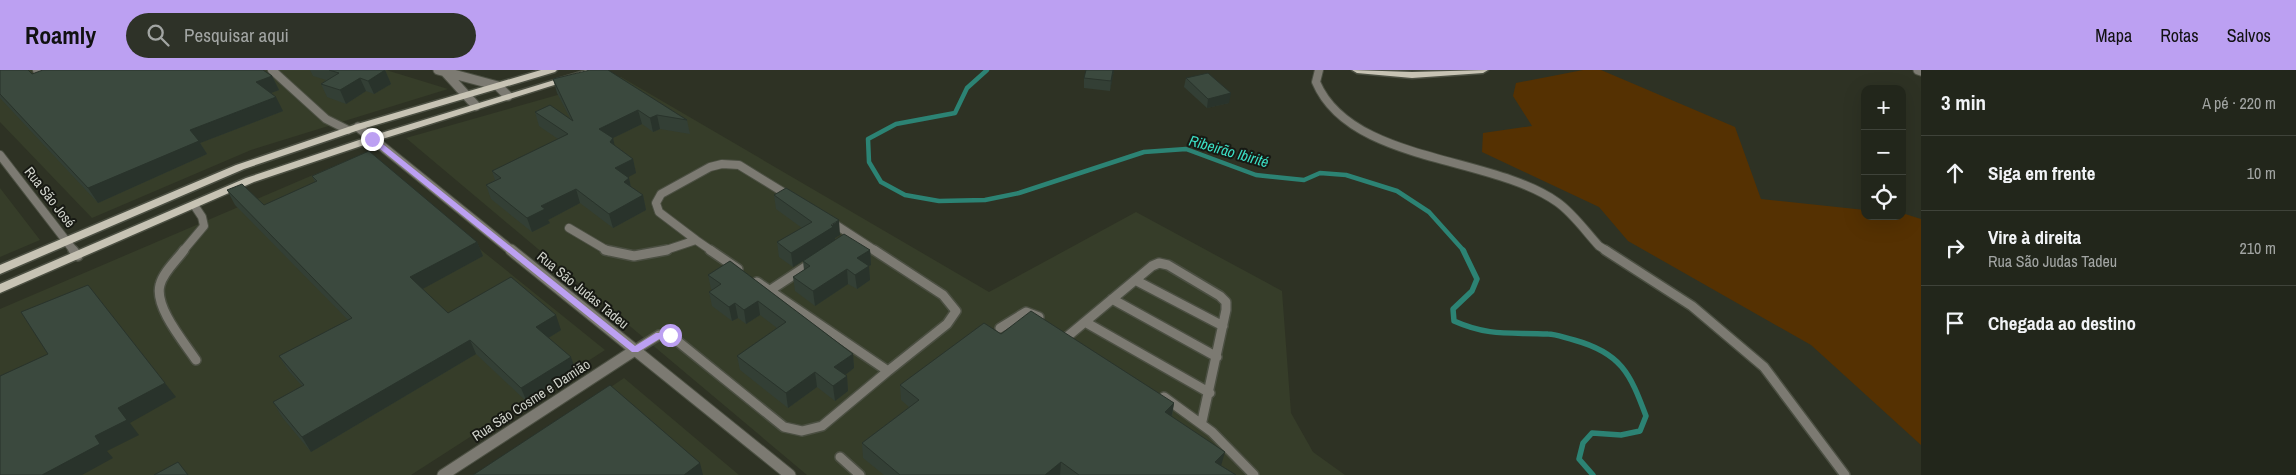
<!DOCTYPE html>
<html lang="pt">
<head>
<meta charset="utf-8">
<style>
	body { margin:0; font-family:"Archivo Narrow",sans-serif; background:#2e3228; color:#f1f3f6 }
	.controls { position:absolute; right:15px; top:15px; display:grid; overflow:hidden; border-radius:10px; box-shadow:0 5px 20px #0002 }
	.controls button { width:45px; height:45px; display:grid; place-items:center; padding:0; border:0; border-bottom:1px solid #3f433a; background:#22261b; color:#f1f3f6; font:25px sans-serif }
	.stop { position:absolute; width:15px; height:15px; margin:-11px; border:4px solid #bca0f2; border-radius:50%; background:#fff }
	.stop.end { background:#bca0f2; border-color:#fff; box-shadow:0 1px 5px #0008 }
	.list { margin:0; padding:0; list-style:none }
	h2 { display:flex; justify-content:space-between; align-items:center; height:65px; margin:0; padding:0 20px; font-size:21px }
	h2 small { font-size:16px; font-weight:400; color:#a2a5a3 }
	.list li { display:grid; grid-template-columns:32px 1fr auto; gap:15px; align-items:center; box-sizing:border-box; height:75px; padding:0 20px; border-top:1px solid #3f433a }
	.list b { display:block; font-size:19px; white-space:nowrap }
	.list p { margin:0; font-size:16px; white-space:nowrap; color:#a2a5a3 }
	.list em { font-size:16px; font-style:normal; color:#a2a5a3 }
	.icon { flex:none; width:28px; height:28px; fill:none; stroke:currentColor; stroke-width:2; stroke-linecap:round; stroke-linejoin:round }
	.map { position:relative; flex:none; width:1921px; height:405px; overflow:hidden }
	header { display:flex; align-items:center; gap:30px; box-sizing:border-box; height:70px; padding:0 25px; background:#bca0f2; color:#111 }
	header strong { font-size:24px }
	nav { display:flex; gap:28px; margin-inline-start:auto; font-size:18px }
	.search { width:350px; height:45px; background:#2e3228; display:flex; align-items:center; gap:12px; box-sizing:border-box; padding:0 18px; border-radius:28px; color:#a2a5a3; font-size:19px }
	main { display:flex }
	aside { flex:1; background:#22261b }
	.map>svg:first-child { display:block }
	.built { fill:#363d29 }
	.green { fill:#553102 }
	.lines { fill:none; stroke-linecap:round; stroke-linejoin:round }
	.stream-far1 { stroke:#2c8374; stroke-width:4.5 }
	.stream { stroke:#2c8374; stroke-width:5.5 }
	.service-far1-casing { stroke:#4b4f42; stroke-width:10 }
	.service-casing { stroke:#4b4f42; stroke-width:12 }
	.minor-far1-casing { stroke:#4b4f42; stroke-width:11 }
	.minor-casing { stroke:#4b4f42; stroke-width:13 }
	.primary-casing { stroke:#4b4f42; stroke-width:3 }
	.service-far1 { stroke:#7c7a72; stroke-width:8 }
	.service { stroke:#7c7a72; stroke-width:9 }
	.minor-far1 { stroke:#7c7a72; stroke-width:9 }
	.minor { stroke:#7c7a72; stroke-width:11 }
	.primary { fill:#c7c3b4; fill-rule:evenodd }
	.wall { fill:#333f35 }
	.shaded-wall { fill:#29332b }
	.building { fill:#3b493e; stroke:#29332b }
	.route { fill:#bca0f2 }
	.labels { text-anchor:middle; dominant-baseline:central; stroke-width:4; stroke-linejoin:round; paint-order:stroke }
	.street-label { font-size:14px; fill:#d0d3cb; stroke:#171913 }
	.water-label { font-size:15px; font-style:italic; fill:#3be0c6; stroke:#171913 }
</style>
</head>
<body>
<header>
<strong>Roamly</strong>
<div class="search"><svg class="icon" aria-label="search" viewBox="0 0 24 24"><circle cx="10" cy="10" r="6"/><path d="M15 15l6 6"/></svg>Pesquisar aqui</div>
<nav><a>Mapa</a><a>Rotas</a><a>Salvos</a></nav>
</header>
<main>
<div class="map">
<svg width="1921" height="405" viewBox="0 0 1921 405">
	<rect width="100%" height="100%" fill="#2e3224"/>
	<path class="built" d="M0 0H386L448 19 251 80 92 148 0 52Z
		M621 7 989 222 1136 142 1282 221 1291 343 1313 382 1345 405H807L406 68Z
		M362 84 605 280 411 405H0V239Z
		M0 118 40 170 0 187Z
		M624 308 739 405H481Z"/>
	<path class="green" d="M1583 0H1601L1735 57 1761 129 1865 140V146H1902V143L1921 149V375L1811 275 1628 171 1599 137 1482 82 1483 63 1532 56 1513 26 1516 13Z"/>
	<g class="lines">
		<path class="stream-far1" d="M987 0 967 18 955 43 896 54 868 69 869 92 881 112 905 125 939 131 985 130 1019 123 1144 82 1186 79 1256 105 1304 110 1320 103 1346 105 1397 121 1429 142 1464 181"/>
		<path class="stream" d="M1463 180 1477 209 1472 221 1453 239 1454 251C1490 267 1511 262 1548 264 1556 264 1565 268 1574 270 1621 283 1630 303 1646 346L1640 361 1621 365 1592 363 1583 373 1579 389 1593 405"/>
		<defs>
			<path id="service-far1" d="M37 0 46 3 65 0
				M272 0 326 49 348 60
				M1319 0 1316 12C1350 93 1490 85 1557 132 1573 143 1586 162 1599 176L1607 181
				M0 85 74 181
				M830 151 876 181
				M569 158 608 181
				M696 170 659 142 656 133 661 124 710 97 722 94 739 95 791 127
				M183 181 204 156 202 147 194 135
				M663 181 696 170 712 181"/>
			<path id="service" d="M73 180 78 186
				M184 180C177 190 163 202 160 215 154 237 184 272 196 290
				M605 180 634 186 667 180
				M710 180 738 199
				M874 180 943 225 956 241 947 254 888 301
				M1605 180 1692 236 1764 297 1845 405
				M1135 210 1223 256
				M769 221 813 192
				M1112 229 1217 287
				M1085 252 1210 323
				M1000 258 1026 242 1039 247
				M1068 266 1152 196 1159 193 1168 195 1220 226 1226 232V240L1202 351
				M635 280 659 265H670L784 357 802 361 822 356 888 301 757 212
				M1164 327 1212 362 1254 405
				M840 387 860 405"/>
			<path id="minor-far1" d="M438 0 498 16 508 26
				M1918 0 1921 1
				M445 2 476 36
				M358 57 512 181"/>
			<path id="minor" d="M511 180 790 405
				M443 405 635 280"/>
			<path id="primary" d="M541 0H557L555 2 362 59 244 99 0 204V195L236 95 354 55Z
				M587 0H602L376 71 254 112 0 223V214L246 108 368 67Z
				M1352 0 1412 2 1488 0 1483 3 1412 8 1357 3Z"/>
		</defs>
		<use href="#service-far1" class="service-far1-casing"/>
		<use href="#service" class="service-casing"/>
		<use href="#minor-far1" class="minor-far1-casing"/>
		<use href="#minor" class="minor-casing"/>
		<use href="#primary" class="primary-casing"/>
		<use href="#service-far1" class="service-far1"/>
		<use href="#service" class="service"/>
		<use href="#minor-far1" class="minor-far1"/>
		<use href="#minor" class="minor"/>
		<use href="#primary" class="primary"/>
	</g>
	<path class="wall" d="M0 0 32 4 272 6 279 20 271 23 283 41 200 73 207 84 98 133 0 28Z
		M310 0H385L391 14 374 24 366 21 346 34 327 27 321 14 326 10 313 6Z
		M1114 0 1110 21 1084 18V8Z
		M1186 8 1229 33 1207 38 1184 17Z
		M553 9 687 50 690 64 660 59 653 62 642 54 613 68 614 75 633 89 636 103 627 107 629 108 631 117 643 125 646 140 613 158 580 133 548 150 550 153 532 162 491 129 486 115 495 110 492 101 558 69 539 56 535 42 570 48 557 23Z
		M312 106 477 172 483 186 422 219 448 243 561 260 548 268 576 301 527 332 476 284 311 382 282 347 273 332 302 316 288 300 279 286 348 250 235 135 227 120 264 135 315 112Z
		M774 125 840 165 835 168V170L870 180 871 195 869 196 870 210 857 219 848 214 815 236 795 221 793 207 804 200 803 191 793 197 779 187 777 172 802 158 776 139Z
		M730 191 853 284 854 298 845 305 847 306 848 321 835 331 817 317 788 338 740 300 737 286 777 258 760 245 746 254 738 248 732 251 712 236 709 222 712 220 711 219 708 205Z
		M1001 264 1174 333 1172 347 1222 396 1236 405H884L863 388 862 373 909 337 901 330 900 315Z"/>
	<path class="shaded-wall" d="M385 0 391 14 374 24 368 11Z
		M1113 0H1114L1110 21 1111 11Z
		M272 6 279 20 263 26 256 12Z
		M360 8 366 21 346 34 340 20Z
		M1231 23 1229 33 1207 38 1208 29Z
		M276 27 283 41 200 73 207 84 98 133 88 118 190 60Z
		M638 40 642 54 613 68 616 82 599 59Z
		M657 45 660 59 653 62 650 48Z
		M633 89 636 103 619 112 615 98Z
		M629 108 632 123 624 112Z
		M576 119 580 133 548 150 550 153 532 162 527 148 541 136Z
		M643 125 646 140 613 158 609 144Z
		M839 150 840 165 835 168V171L793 197 791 183Z
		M477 172 483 186 417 222 410 207Z
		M870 180 871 195 869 196 870 210 857 219 855 205 857 188Z
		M847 199 848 214 815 236 813 221Z
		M758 231 760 245 746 254 744 240Z
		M735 233 738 248 732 251 729 237Z
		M556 245 561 260 542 272 536 257Z
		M470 270 476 284 311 382 302 367Z
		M853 284 854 298 836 312 834 297Z
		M571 287 576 301 527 332 521 318Z
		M815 302 817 317 788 338 786 323Z
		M847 306 848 321 835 331 833 316Z
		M165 313 176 327 130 353 139 365 107 381 113 388 82 405H42L95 366 118 338Z
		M1174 333 1171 348 1165 342Z
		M1225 382 1221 396 1215 392Z
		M1061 392 1060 405H1045Z
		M700 393 703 405H684Z"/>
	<path class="building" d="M0 0H28L32 4 43 0H263L272 6 256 12 276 27 190 60 199 71 88 118 0 24Z
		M329 0H385L368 11 360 8 340 20 321 14 339 3Z
		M590 0H608L687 50 657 45 650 48 638 40 599 59 613 68 610 72 633 89 615 98 629 108 624 112 643 125 609 144 576 119 541 136 545 139 527 148 486 115 501 108 492 101 568 64 535 42 550 35 573 51 553 9Z
		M1086 0H1113L1111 11 1084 8Z
		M1208 3 1231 23 1208 29 1186 8Z
		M369 81 477 172 410 207 448 243 511 207 556 245 536 257 571 287 521 318 470 270 302 367 273 332 304 315 279 286 352 248 227 120 242 114 264 135 317 111 312 106Z
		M786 118 839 150 831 155 833 157 791 183 777 172 812 152 774 125Z
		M844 164 870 180 857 188 869 196 855 205 847 199 813 221 793 207 810 196 803 191Z
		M730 191 853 284 834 297 847 306 833 316 815 302 786 323 737 286 786 252 758 231 744 240 735 233 729 237 709 222 721 214 708 205Z
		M88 215 165 313 118 338 127 350 95 366 100 374 42 405H0V306L48 284 21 242Z
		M1031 241 1174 333 1165 342 1225 382 1215 392 1236 405H1079L1061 392 1045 405H900L862 373 919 330 900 315 984 253 1001 264Z
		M610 315 700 393 684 405H473Z
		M178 392 188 405H154Z"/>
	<path class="route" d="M369 67H374L635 276 656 263H673V268H661L638 282H632L369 70Z"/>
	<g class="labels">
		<g class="street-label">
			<text transform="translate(50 127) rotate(52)">Rua São José</text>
			<text transform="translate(583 220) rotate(39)">Rua São Judas Tadeu</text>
			<text transform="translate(531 330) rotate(-33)">Rua São Cosme e Damião</text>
		</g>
		<g class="water-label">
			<text transform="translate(1229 81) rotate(16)">Ribeirão Ibirité</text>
		</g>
	</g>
</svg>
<div class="controls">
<button>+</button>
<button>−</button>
<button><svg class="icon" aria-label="locate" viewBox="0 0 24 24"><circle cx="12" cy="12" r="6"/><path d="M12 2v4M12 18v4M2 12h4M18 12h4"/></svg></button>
</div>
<div class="stop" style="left:670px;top:265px"></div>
<div class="stop end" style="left:372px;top:69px"></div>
</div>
<aside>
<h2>3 min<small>A pé · 220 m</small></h2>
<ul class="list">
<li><svg class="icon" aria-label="ahead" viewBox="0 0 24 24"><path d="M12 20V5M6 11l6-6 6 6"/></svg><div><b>Siga em frente</b></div><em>10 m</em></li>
<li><svg class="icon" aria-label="right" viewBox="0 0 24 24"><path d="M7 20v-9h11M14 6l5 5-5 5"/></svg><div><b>Vire à direita</b><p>Rua São Judas Tadeu</p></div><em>210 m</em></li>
<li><svg class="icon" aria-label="arrive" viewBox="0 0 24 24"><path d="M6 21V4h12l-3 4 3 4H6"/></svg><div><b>Chegada ao destino</b></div></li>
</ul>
</aside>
</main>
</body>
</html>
